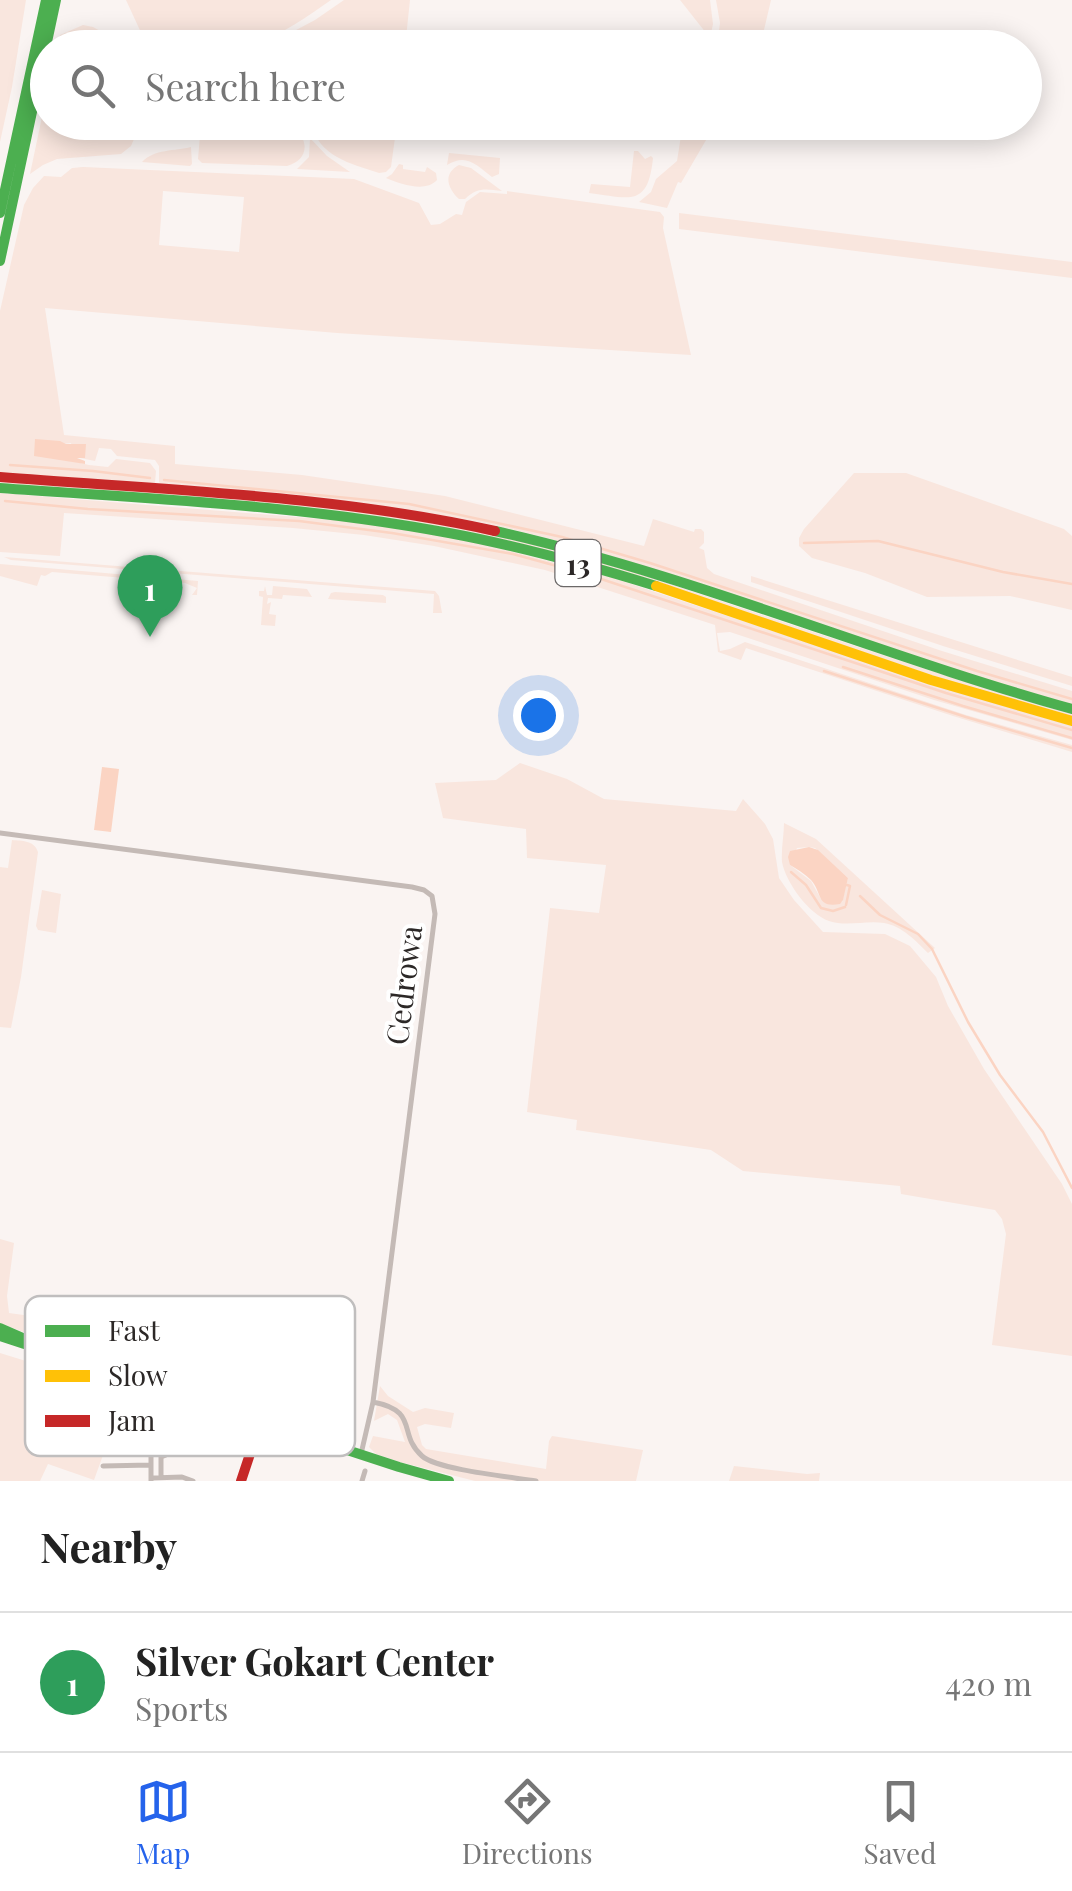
<!DOCTYPE html>
<html lang="en">
<head>
<meta charset="utf-8">
<style>
	body { margin:0; font-family:"Playfair Display",serif; background:#f6f6f6; color:#222 }
	.you { position:absolute; left:538px; top:715px; width:35px; height:35px; margin:-25px; border:8px solid #fff; border-radius:50%; background:#1a73e8; box-shadow:0 0 0 15px #1a73e833 }
	.badge { display:grid; place-items:center; width:65px; height:65px; border-radius:50%; background:#2563eb; color:#fff; font-size:32px; font-weight:700 }
	.pin { position:absolute; translate:-50% -82px; filter:drop-shadow(0 2px 5px #0008) }
	.pin::after { content:''; position:absolute; top:52px; width:35px; height:30px; background:inherit; clip-path:polygon(0 0,100% 0,50% 100%) }
	.list { margin:0; padding:0; list-style:none }
	h2 { display:flex; justify-content:space-between; align-items:center; height:130px; margin:0; padding:0 40px; font-size:42px }
	h2 small { font-size:32px; font-weight:400; color:#767676 }
	.list li { display:grid; grid-template-columns:65px 1fr auto; gap:30px; align-items:center; box-sizing:border-box; height:140px; padding:0 40px; border-top:2px solid #e0e0e0 }
	.list b { display:block; font-size:38px; white-space:nowrap }
	.list p { margin:0; font-size:32px; white-space:nowrap; color:#767676 }
	.list em { font-size:32px; font-style:normal; color:#767676 }
	.icon { flex:none; width:55px; height:55px; fill:none; stroke:currentColor; stroke-width:2; stroke-linecap:round; stroke-linejoin:round }
	.map { position:relative; flex:none; width:1072px; height:1481px; overflow:hidden }
	.search { position:absolute; background:#fff; box-shadow:0 5px 25px #0003; left:30px; right:30px; top:30px; height:110px; display:flex; align-items:center; gap:25px; box-sizing:border-box; padding:0 35px; border-radius:55px; color:#767676; font-size:38px }
	.sheet { height:270px; background:#fff }
	nav { display:flex; justify-content:space-around; align-items:center; box-sizing:border-box; height:140px; border-top:2px solid #e0e0e0; background:#fff; font-size:28px; color:#767676 }
	nav a { display:grid; justify-items:center; gap:5px }
	nav .on { color:#2563eb }
	.map>svg:first-child { display:block }
	.green { fill:#f9e6de; fill-rule:evenodd }
	.water { fill:#fbd4c3 }
	.lines { fill:none; stroke-linecap:round; stroke-linejoin:round }
	.stream { stroke:#fbd4c3; stroke-width:2.5 }
	.street { stroke:#c4bab6; stroke-width:5 }
	.fast { stroke:#4caf50; stroke-width:10 }
	.slow { stroke:#ffc107; stroke-width:10 }
	.jam { stroke:#c62828; stroke-width:10 }
	.labels { text-anchor:middle; dominant-baseline:central; stroke-width:8; stroke-linejoin:round; paint-order:stroke }
	.shield { fill:#fff; stroke:#6b6868; stroke-width:2.5 }
	.shield-label { font-size:28px; font-weight:bold; fill:#2c2827 }
	.street-label { font-size:30px; fill:#2c2827; stroke:#fff }
	.key { fill:#fff; stroke:#c0bebe; stroke-width:2.5 }
	.key-label { font-size:28px; fill:#2c2827 }
</style>
</head>
<body>
<div class="map">
<svg width="1072" height="1481" viewBox="0 0 1072 1481">
	<rect width="100%" height="100%" fill="#faf4f2"/>
	<path class="green" d="M0 0H26L12 87 0 142Z
		M126 0H331C293 27 243 63 196 39L186 42V47H153L144 39Z
		M344 0H410L405 47H264L315 20Z
		M680 0H710L713 24 710 38Z
		M716 0H771L760 47H717L720 23Z
		M83 25 93 27 129 47H58L60 35Z
		M47 93 48 122 141 123 131 146 121 154 57 159 43 165 30 174Z
		M201 123C220 122 276 118 290 126 310 137 310 160 287 166L202 163 198 159Z
		M311 123H397L391 167 386 172 379 173C351 164 318 156 311 123Z
		M683 123H716L681 183 678 182 667 208 639 202 651 192 656 179 677 161Z
		M310 138 327 156 350 172 297 169 309 157Z
		M191 147 192 164 190 166 142 162C154 149 175 151 191 147Z
		M634 151H638L645 159 651 156 653 158C648 208 630 198 589 193L591 184 630 187Z
		M449 153 500 158 499 174 492 177C476 165 467 153 447 165Z
		M399 164 403 165V169L425 172 427 167 436 173 437 180C425 193 401 184 386 178L392 174Z
		M459 165 471 168 502 191C486 189 477 187 465 199H459C448 189 442 174 459 165Z
		M83 167 354 179 419 203 431 225 440 224 456 214 462 215 466 202 480 192 507 194V191L660 212 664 217 663 228 691 355 337 333 45 308 64 435 175 446V464L302 475 445 496 644 546 653 519 694 532 695 529H701L704 532V543L699 548 704 550 707 568 714 574 942 651 1072 691V704C884 654 704 576 515 530 400 503 281 496 163 486L159 482V466L155 460 117 456 111 449 99 448 95 461 75 457 71 443 63 444 58 458 89 465 108 467 116 459 150 463 156 471 155 483 152 485 0 473V311L24 205 33 188 44 176 61 177 72 168ZM163 191 244 197 239 252 159 245Z
		M679 213 1072 262V278L679 229Z
		M854 473H906L1064 529 1072 536V610L1010 596 927 597 865 573 812 558 799 546V538L804 529Z
		M0 481C170 495 343 501 510 538 584 554 655 579 727 603 841 641 956 681 1072 713V717L959 684 615 570 478 534 0 485Z
		M0 493 345 521 416 531 483 544 613 578 957 692 1072 726V740L934 700 730 632 717 633 720 651 730 649 745 642 966 715 1072 745V752L953 716 746 648 741 660 718 652 715 625 545 570 434 546 364 535 293 528 64 513 60 556 0 552Z
		M4 557 435 591 439 596 442 613H433L434 594 11 560Z
		M0 564 198 581 197 595H192L197 588 185 583 52 572 45 576 41 575 37 586 0 576Z
		M751 576 1072 677V686L943 646 751 582Z
		M265 586 267 595H272L273 586 307 589 312 597 283 595 282 599 268 598 267 604 271 602 269 614 276 615 275 626 261 625 263 597 259 596V591H264Z
		M335 592 383 595 386 597V603L328 599 331 593Z
		M520 763 567 779 604 799 736 811 743 799 765 824 773 839 779 878 794 900 823 932 885 934 910 946 936 977 948 1006 984 1069 1062 1184 1072 1204V1356L992 1345 1006 1234 1002 1219 995 1210 901 1194 900 1186 743 1171 711 1150 576 1130 577 1120 527 1112 550 908 599 913 606 865 527 858 526 829 443 818 435 783 496 780Z
		M784 823 816 839 935 948 928 953C916 941 902 926 884 923 866 920 847 927 829 921 809 914 786 883 782 862 781 850 784 835 784 823ZM809 847 815 848 848 878 842 902 821 899 811 881 790 865 797 848Z
		M12 840C22 841 34 840 38 852L21 977 11 1028 0 1027V867L8 868Z
		M42 890 61 894 56 933 38 930 36 926Z
		M0 1239 14 1243 7 1296 9 1313 270 1349 258 1413 72 1351 0 1323Z
		M0 1353 126 1392 94 1480 48 1464 40 1481H0Z
		M380 1386 388 1396 413 1412 425 1408 454 1413 451 1428 425 1424 417 1427 422 1445 426 1449 546 1469 549 1441 552 1436 643 1450 636 1481H475L400 1462 376 1454 369 1447 373 1436 405 1442 397 1420 388 1414 374 1421Z
		M734 1466 807 1474 820 1473 819 1481H729Z"/>
	<path class="water" d="M35 439 60 441 66 444H86L85 458H77L85 461V464L34 456Z
		M102 767 119 769 111 832 94 830Z
		M809 847 818 850 848 878 843 900 840 904C816 908 823 894 811 880 805 874 797 869 790 865L788 857 790 851Z"/>
	<g class="lines">
		<path class="stream" d="M10 465 93 471 150 478
			M164 480 409 504 562 537 650 563 977 671 1072 699
			M5 501 88 509 299 521 392 533 513 554 586 574 946 693 1072 730
			M804 543 878 541 1003 572 1072 584
			M843 667 963 706 1072 738
			M824 671 966 717 1072 748
			M791 872 806 885 821 908 833 911 845 907
			M860 896 880 915 918 934 932 949 968 1022 1000 1075 1043 1132 1072 1188
			M846 905 850 886 847 885"/>
		<path class="street" d="M0 833 412 887 424 890 432 896 435 914 373 1402 361 1454
			M130 1401 163 1411
			M373 1402C420 1411 397 1434 422 1456 438 1470 512 1477 536 1481
			M125 1414 236 1449 242 1430
			M168 1426 174 1408
			M181 1432 187 1414
			M195 1437 201 1417
			M209 1440 214 1424
			M222 1445 228 1427
			M103 1466 150 1465
			M161 1477V1457L166 1455
			M152 1478 182 1477 193 1481
			M151 1481V1449L169 1392
			M362 1481 365 1471"/>
		<path class="fast" d="M0 213 46 0
			M0 261 56 0
			M0 488C150 499 301 505 449 533 519 546 588 565 656 586
			M495 531C692 575 878 655 1072 709
			M0 1328 39 1345
			M0 1336 399 1467 449 1481"/>
		<path class="slow" d="M656 586 931 680 1072 721"/>
		<path class="jam" d="M0 477C164 490 334 495 495 531
			M241 1481 261 1421"/>
	</g>
	<g class="labels">
		<rect class="shield" x="555.5" y="540" width="45" height="46" rx="8"/>
		<g class="shield-label">
			<text x="578" y="563">13</text>
		</g>
		<g class="street-label">
			<text transform="translate(403 985) rotate(-83)">Cedrowa</text>
		</g>
	</g>
	<rect x="25" y="1296" width="330" height="160" rx="15" class="key"/>
	<rect x="45" y="1325" width="45" height="12" fill="#4caf50"/>
	<rect x="45" y="1370" width="45" height="12" fill="#ffc107"/>
	<rect x="45" y="1415" width="45" height="12" fill="#c62828"/>
	<g class="key-label">
		<text x="108" y="1341">Fast</text>
		<text x="108" y="1386">Slow</text>
		<text x="108" y="1431">Jam</text>
	</g>
</svg>
<div class="you"></div>
<div class="pin badge" style="left:150px;top:637px;background:#2e9e5b">1</div>
<div class="search"><svg class="icon" aria-label="search" viewBox="0 0 24 24"><circle cx="10" cy="10" r="6"/><path d="M15 15l6 6"/></svg>Search here</div>
</div>
<section class="sheet">
<h2>Nearby<small></small></h2>
<ul class="list">
<li><span class="badge" style="background:#2e9e5b">1</span><div><b>Silver Gokart Center</b><p>Sports</p></div><em>420 m</em></li>
</ul>
</section>
<nav>
<a class="on"><svg class="icon" aria-label="map" viewBox="0 0 24 24"><path d="M3 6l6-2 6 2 6-2v14l-6 2-6-2-6 2zM9 4v14M15 6v14"/></svg>Map</a>
<a><svg class="icon" aria-label="directions" viewBox="0 0 24 24"><path d="M12 3l9 9-9 9-9-9zM9 14v-3h6M13 9l2 2-2 2"/></svg>Directions</a>
<a><svg class="icon" aria-label="saved" viewBox="0 0 24 24"><path d="M7 4h10v16l-5-4-5 4z"/></svg>Saved</a>
</nav>
</body>
</html>
